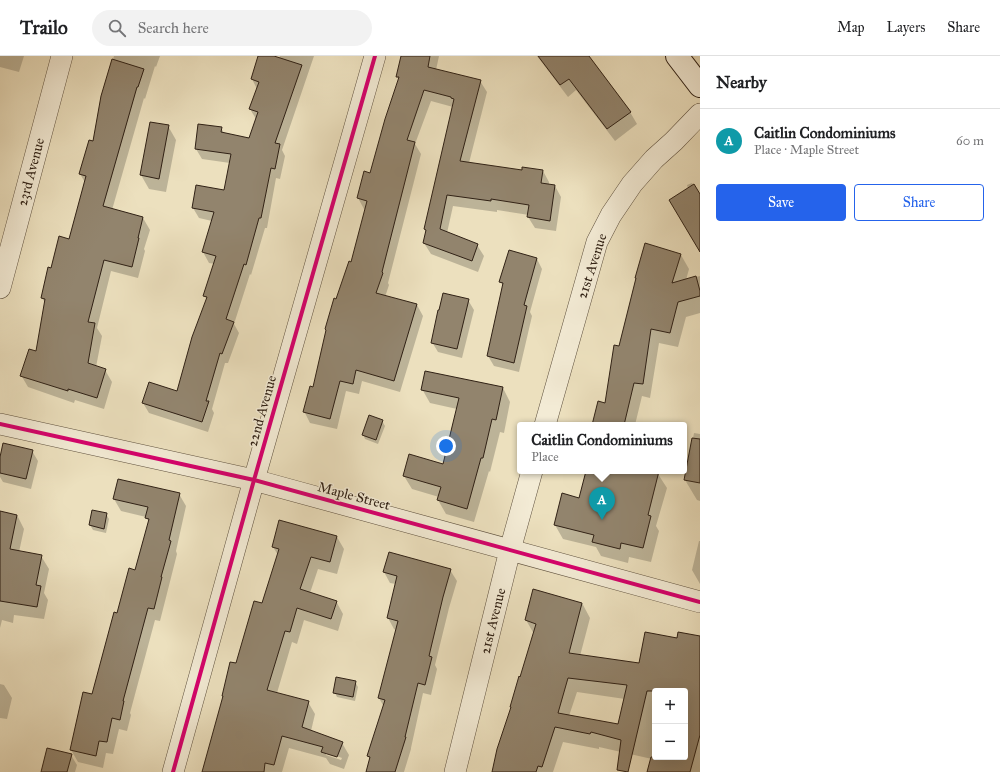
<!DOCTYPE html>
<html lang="en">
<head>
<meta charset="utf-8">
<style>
	body { margin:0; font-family:"IM FELL Great Primer",serif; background:#f2f2f2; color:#202124 }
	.controls { position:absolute; right:12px; bottom:12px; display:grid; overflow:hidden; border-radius:4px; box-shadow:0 4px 16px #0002 }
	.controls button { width:36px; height:36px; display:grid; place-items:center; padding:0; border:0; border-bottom:1px solid #e0e0e0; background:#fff; color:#202124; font:20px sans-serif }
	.you { position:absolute; left:446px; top:390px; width:14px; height:14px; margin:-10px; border:3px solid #fff; border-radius:50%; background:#1a73e8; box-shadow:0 0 0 6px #1a73e833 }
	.badge { display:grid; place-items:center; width:26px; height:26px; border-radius:50%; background:#2563eb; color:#fff; font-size:13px; font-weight:700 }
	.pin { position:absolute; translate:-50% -33px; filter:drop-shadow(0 1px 2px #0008) }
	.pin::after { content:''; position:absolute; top:21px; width:14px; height:12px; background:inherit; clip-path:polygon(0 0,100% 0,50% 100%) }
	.popup { position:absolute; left:517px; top:366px; width:170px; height:52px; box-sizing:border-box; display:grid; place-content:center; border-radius:4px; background:#fff; filter:drop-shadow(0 1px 3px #0005); font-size:13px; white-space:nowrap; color:#757577 }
	.popup b { font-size:15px; color:#202124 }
	.popup::after { content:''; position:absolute; left:50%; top:100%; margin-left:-8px; border:8px solid transparent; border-top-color:#fff }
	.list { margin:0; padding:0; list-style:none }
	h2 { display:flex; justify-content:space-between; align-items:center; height:52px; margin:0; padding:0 16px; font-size:17px }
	h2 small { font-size:13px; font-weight:400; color:#757577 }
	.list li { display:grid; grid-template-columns:26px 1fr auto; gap:12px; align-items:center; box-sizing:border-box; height:64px; padding:0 16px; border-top:1px solid #e0e0e0 }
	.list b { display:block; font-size:15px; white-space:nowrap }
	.list p { margin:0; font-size:13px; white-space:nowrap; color:#757577 }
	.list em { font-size:13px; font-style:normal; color:#757577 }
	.actions { display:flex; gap:8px; padding:12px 16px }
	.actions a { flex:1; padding:9px 0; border:1px solid #2563eb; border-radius:4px; text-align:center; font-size:14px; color:#2563eb }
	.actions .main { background:#2563eb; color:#fff }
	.icon { flex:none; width:22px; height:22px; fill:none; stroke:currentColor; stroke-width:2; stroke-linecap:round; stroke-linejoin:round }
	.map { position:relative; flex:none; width:700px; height:716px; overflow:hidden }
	header { display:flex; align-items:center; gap:24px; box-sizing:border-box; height:56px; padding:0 20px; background:#fff; border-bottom:1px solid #e0e0e0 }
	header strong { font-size:19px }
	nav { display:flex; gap:22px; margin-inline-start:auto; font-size:14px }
	.search { width:280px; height:36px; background:#f2f2f2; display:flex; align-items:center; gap:10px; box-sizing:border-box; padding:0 14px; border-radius:22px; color:#757577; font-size:15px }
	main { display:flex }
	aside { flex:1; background:#fff }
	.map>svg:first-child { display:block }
	.shadow { fill:#0003; fill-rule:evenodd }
	.building { fill:#92846d; stroke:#302115; fill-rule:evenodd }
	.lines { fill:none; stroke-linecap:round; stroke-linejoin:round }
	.street-casing { stroke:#5f513f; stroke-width:22 }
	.secondary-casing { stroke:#302115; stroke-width:24 }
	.street { stroke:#f3ebd5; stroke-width:21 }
	.secondary { stroke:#f3ebd5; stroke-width:22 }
	.cycleway-casing { stroke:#f3ebd5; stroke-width:6 }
	.cycleway { stroke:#d6006c; stroke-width:4 }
	.labels { text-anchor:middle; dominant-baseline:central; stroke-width:3; stroke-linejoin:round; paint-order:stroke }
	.street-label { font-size:14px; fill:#302115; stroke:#f3ebd5 }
</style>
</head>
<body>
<header>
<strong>Trailo</strong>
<div class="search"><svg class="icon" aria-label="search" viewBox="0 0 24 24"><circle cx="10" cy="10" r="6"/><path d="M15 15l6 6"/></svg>Search here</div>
<nav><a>Map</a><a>Layers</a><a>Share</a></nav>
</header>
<main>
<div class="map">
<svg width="700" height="716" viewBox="0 0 700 716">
	<rect width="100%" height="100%" fill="#ece0be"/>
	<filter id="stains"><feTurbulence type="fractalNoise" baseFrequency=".005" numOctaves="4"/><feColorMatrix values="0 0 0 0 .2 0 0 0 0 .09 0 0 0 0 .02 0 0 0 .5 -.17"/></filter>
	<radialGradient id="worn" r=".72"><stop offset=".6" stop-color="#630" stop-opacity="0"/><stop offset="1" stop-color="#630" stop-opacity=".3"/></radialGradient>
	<path class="shadow" d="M0 0H24L19 16 0 11Z
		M114 0H160L156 11 155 10 145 43 144 42 112 154 143 162 150 174 144 193 145 195 138 222 111 215 97 272 102 280 96 311 105 314 112 326 104 353 75 344 74 347 28 331 21 319 37 297 46 248 42 242 52 213 70 184 86 128 80 118 94 86 102 40Z
		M259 0H271L279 3 280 0H314L282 94 285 100 280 123 276 122 267 172H265L251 219 250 218 234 268 239 277 228 307H225L212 353 214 357 208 376 149 357 143 347 177 336 207 243 204 239 215 208 209 207 203 196 212 165 199 162 193 152 225 136 230 107 202 103 196 93 221 72 224 77 249 83 256 63 250 53 257 33 252 23Z
		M402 0H439L436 14 480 25 487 36 469 107 523 115H543L549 126V129L555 130 561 141 556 175 535 172 528 161 529 159 497 154V156L453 150 447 177 477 189 484 200 478 216 431 198 424 187 426 176 425 173 453 51 431 45 415 88 421 98 388 227 389 229 385 241 417 249 423 260 400 336 362 325 359 338 346 335 337 373 310 367 304 355 314 332 337 244 352 207 366 154 364 153 358 142 370 118 399 24 397 21Z
		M537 0H588L630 56 637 68 615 85 576 34 568 41Z
		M150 67 168 70 176 84 166 136 149 133 141 119Z
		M692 127 700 140V176L687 129Z
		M681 199 689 213 686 224 700 220V257L686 261 678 291 659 287 650 342 642 340 635 369H593L605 348 620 291Z
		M537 203 542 213 530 256 532 260 519 316 494 310 488 300 503 231 501 226Z
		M468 244 474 254 462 302 438 296 432 286Z
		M503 332 510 346 504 377 500 376 490 416 489 415 474 466 446 458 438 444 439 441 412 433 404 420 443 409 457 353 430 347 422 333Z
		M382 365 385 370 378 388 365 383 363 378Z
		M694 377 700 378V445L697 444 685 424Z
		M32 395 38 405 31 433 3 426 0 421V406Z
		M587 415H649L658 418 667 432 656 470 659 475 651 506 629 501 628 507 601 500 596 491 563 483 555 469 579 443Z
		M179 438 186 450 176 495 177 498 160 565 155 564 130 657 131 659 127 675 119 673 113 698 106 697 103 712 78 706 71 694 93 639 117 558 136 515 149 466 146 461 121 455 114 443Z
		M0 456 17 459 24 473 19 496 41 500 49 513 44 537 48 544 44 563 14 559 13 567 2 564 0 572Z
		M106 458 109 463 106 477 93 474 90 469Z
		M280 465 337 481 344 493 337 518 318 513 310 537 336 545 343 558 338 575 304 564 297 588 292 586 277 637 308 646 315 658 311 675 342 687 349 699 344 713 330 708 326 702 289 692 282 716H203L223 641V639L262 548 278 499 273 491ZM326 696 342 702 341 704 326 699Z
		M699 485H700V528L692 514Z
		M450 514 457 525 449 552 435 609 437 613 431 639 423 637 411 692V693L404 716H367L370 704 368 700 384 651 379 642 396 574 394 573 388 562 396 528 390 527 384 516Z
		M582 547 590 562 580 600 640 608 678 583 700 581V716H648L652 703 599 691V693L563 686 553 716H493L511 652V651L521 622 534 578 526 564ZM655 635H685V701H655ZM577 636 625 643 618 669 569 660Z
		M355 626 358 631 355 645 337 641 335 637Z
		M0 628 4 629 12 642 7 663 0 662Z
		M71 699 77 709 75 716H42Z"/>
	<path class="building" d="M258 0H274L302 9 275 87 280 88 275 113 271 112 261 162H259L246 209 244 208 226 263 234 266 222 298 220 297 206 345H209L202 366 142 347 149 326 177 335 192 281 207 241 203 240 216 200 202 196 214 156 192 152 196 129 224 134 231 98 195 93 198 68 222 71 221 76 249 82 258 56 249 53 259 26 251 23Z
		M401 0H430L428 11 481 24 460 105 522 114V111L543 114 541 127 555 129 550 165 527 161 529 149 491 143V145L447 139 440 173 478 188 472 205 423 187 426 174 424 173 454 43 451 42V41L424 34 407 84 415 86 382 216 383 217 376 237 417 248 394 325 356 314 353 328 340 325 330 363 303 356 310 330 313 331 326 274 325 273 334 242 336 243 349 205 351 206 367 145 357 142 364 115 370 117 385 63 399 21H396Z
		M538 0H589L631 56 607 73 569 23 560 29Z
		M112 3 144 13 138 31H137L103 150 143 161 138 182H139L132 211 104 204 88 266 95 267 88 307 106 313 97 342 68 333V335L20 320 29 293 36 295 45 243 41 242 48 211 51 212 59 180 69 183 86 120 79 118 89 84 93 85 101 40Z
		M150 66 169 69 159 123 140 119Z
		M694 128 700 138V196L669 144Z
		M645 187 681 198 672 227 696 220 700 235V240L678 246 670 277 651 273 643 328 634 327 624 369H592L598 345 605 347 614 289 619 290 636 222H635Z
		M509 194 537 202 524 249 527 250 514 307 487 300 503 227 499 226Z
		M443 237 469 243 457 293 431 287 438 254H439Z
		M425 315 503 331 496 364 492 363 483 402H481L467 453 437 444 441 431 403 420 409 398 443 408 459 342 421 334Z
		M369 359 383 364 376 384 362 379Z
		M692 382 700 383V427L684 424Z
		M3 387 33 394 26 423 0 417V401Z
		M586 415H659L648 459 651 460 643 492 621 487 620 493 592 486 594 479 554 469 562 437 579 442Z
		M118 423 180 437 169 484 171 485 161 521H162L154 553 148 552 123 645H124L120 664 112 662 107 686 99 685 96 700 70 694 83 636 92 638 114 556 117 557 129 512 135 514 149 463 145 462 148 451 113 443Z
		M92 454 107 457 104 473 89 469Z
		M0 455 17 459 10 493 42 499 36 529 41 530 37 551 0 545Z
		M279 464 337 480 330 506 311 501 300 533 337 545 331 563 297 552 290 576 285 575 267 634 309 645 302 671 343 686 337 701 321 696 323 691 282 680 274 709 265 707 264 716H202L223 640H222L230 606 236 607 254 545 262 547 279 493 272 491Z
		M389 496 451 513 443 541 429 600 432 601 425 629 418 627 405 681H406L395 716H366L370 701 367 700 385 644 378 642 398 565 387 562 397 520 383 516Z
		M533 533 582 547 569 597 639 607 645 576 677 582 678 576 700 580V679L690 716H647L651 701H685V635H647L628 716 617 714 621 684 591 676 590 678 555 671 542 711 538 710 536 716H492L497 693 511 651H510L519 620 520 621 536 568 525 564ZM568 622 627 629 618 668 558 657Z
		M336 621 356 625 353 641 333 637Z
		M47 692 72 698 67 716H41Z"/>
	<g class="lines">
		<defs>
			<path id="street" d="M0 232 62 0
				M0 368 254 424 700 546
				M545 369 597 186 611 159 632 128 654 103 674 85 700 58
				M173 716 254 424 375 0
				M455 716 510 494 532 415"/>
			<path id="secondary" d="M677 0 700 30"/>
		</defs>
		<use href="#street" class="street-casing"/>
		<use href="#secondary" class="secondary-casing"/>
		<use href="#street" class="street"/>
		<use href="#secondary" class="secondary"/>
		<defs>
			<path id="cycleway" d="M0 368 254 424 700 546
				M173 716 254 424 375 0"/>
		</defs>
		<use href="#cycleway" class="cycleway-casing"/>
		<use href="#cycleway" class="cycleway"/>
	</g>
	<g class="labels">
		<g class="street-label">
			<text transform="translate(31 116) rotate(-75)">23rd Avenue</text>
			<text transform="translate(592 210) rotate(-72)">21st Avenue</text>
			<text transform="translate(262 355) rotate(-74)">22nd Avenue</text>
			<text transform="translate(354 440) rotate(15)">Maple Street</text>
			<text transform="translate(493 565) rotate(-76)">21st Avenue</text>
		</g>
	</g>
	<rect width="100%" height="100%" filter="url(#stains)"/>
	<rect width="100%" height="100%" fill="url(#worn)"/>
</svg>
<div class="controls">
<button>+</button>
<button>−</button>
</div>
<div class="you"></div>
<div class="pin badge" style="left:602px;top:464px;background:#0f9aa8">A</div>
<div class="popup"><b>Caitlin Condominiums</b>Place</div>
</div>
<aside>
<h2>Nearby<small></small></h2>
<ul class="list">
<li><span class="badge" style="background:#0f9aa8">A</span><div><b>Caitlin Condominiums</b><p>Place · Maple Street</p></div><em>60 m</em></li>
</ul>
<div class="actions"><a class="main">Save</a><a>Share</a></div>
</aside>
</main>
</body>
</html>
